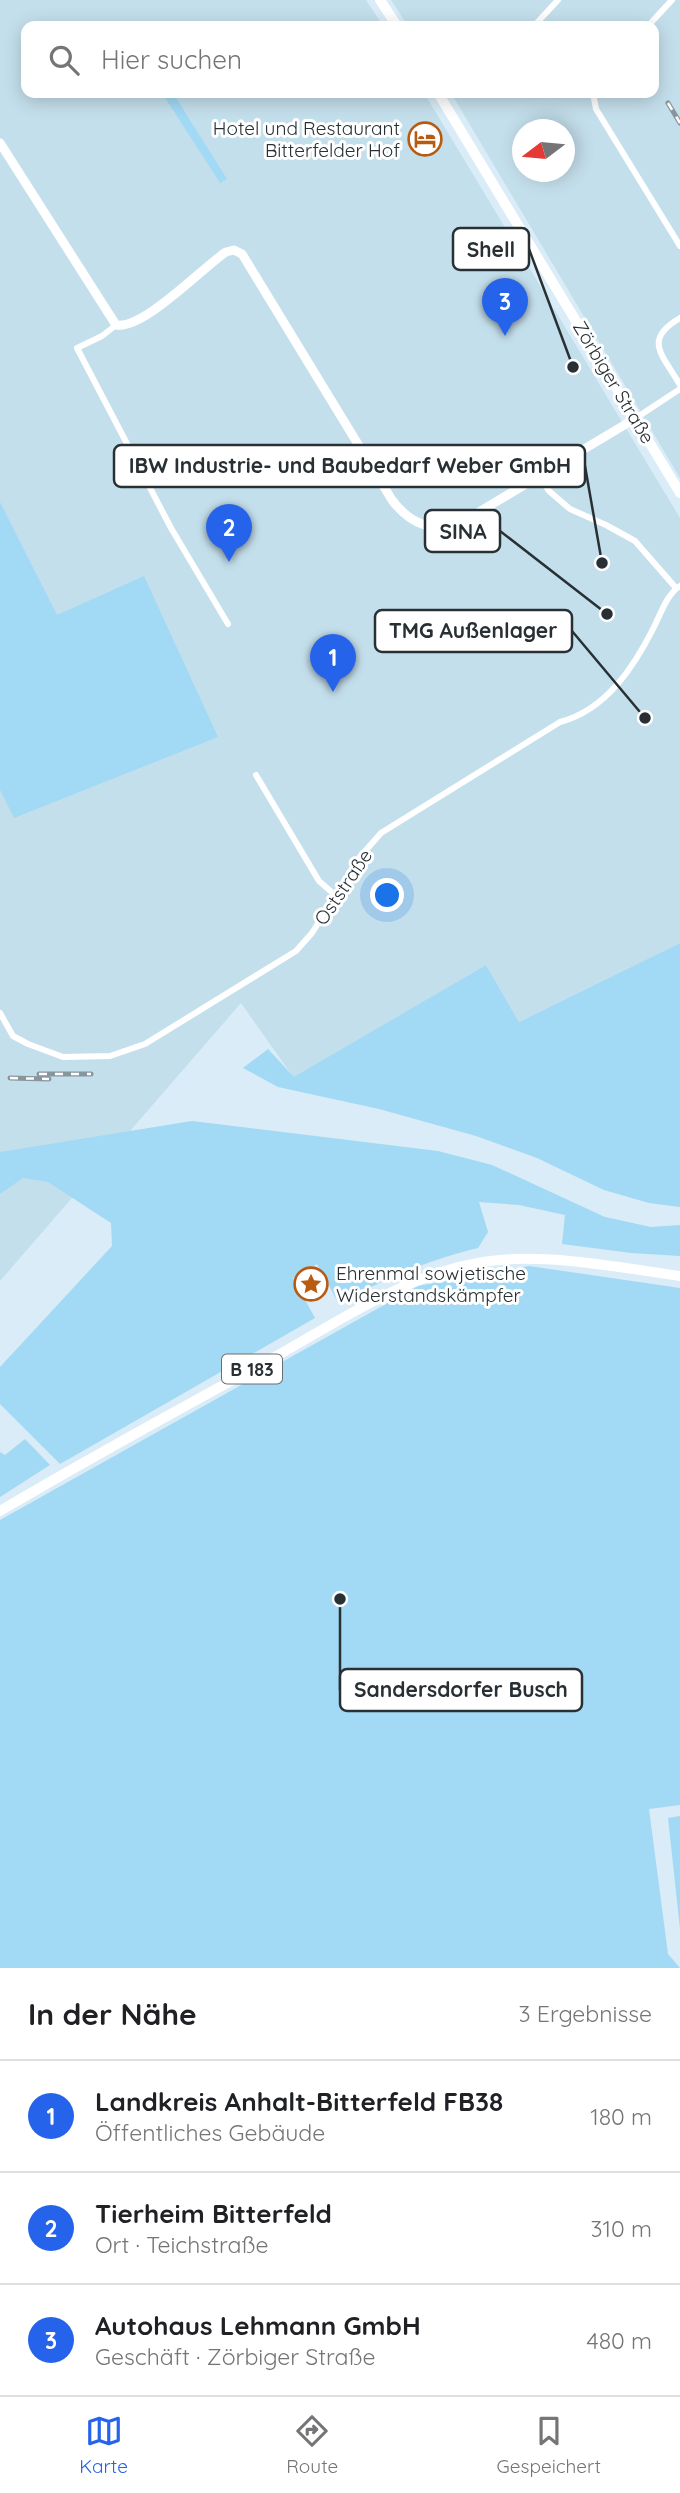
<!DOCTYPE html>
<html lang="de">
<head>
<meta charset="utf-8">
<style>
	body { margin:0; font-family:Quicksand,sans-serif; background:#f6f6f6; color:#202124 }
	.compass { position:absolute; left:512px; top:119px; width:63px; height:63px; border-radius:50%; background:#fff; box-shadow:0 4px 18px #0003; rotate:254deg }
	.you { position:absolute; left:388px; top:896px; width:24px; height:24px; margin:-18px; border:5px solid #fff; border-radius:50%; background:#1a73e8; box-shadow:0 0 0 10px #1a73e833 }
	.badge { display:grid; place-items:center; width:46px; height:46px; border-radius:50%; background:#2563eb; color:#fff; font-size:23px; font-weight:700 }
	.pin { position:absolute; translate:-50% -58px; filter:drop-shadow(0 2px 4px #0008) }
	.pin::after { content:''; position:absolute; top:37px; width:24px; height:21px; background:inherit; clip-path:polygon(0 0,100% 0,50% 100%) }
	.list { margin:0; padding:0; list-style:none }
	h2 { display:flex; justify-content:space-between; align-items:center; height:91px; margin:0; padding:0 28px; font-size:30px }
	h2 small { font-size:23px; font-weight:400; color:#757577 }
	.list li { display:grid; grid-template-columns:46px 1fr auto; gap:21px; align-items:center; box-sizing:border-box; height:112px; padding:0 28px; border-top:2px solid #e0e0e0 }
	.list b { display:block; font-size:26px; white-space:nowrap }
	.list p { margin:0; font-size:23px; white-space:nowrap; color:#757577 }
	.list em { font-size:23px; font-style:normal; color:#757577 }
	.icon { flex:none; width:38px; height:38px; fill:none; stroke:currentColor; stroke-width:2; stroke-linecap:round; stroke-linejoin:round }
	.map { position:relative; flex:none; width:680px; height:1968px; overflow:hidden }
	.search { position:absolute; background:#fff; box-shadow:0 4px 18px #0003; left:21px; right:21px; top:21px; height:77px; display:flex; align-items:center; gap:18px; box-sizing:border-box; padding:0 24px; border-radius:14px; color:#757577; font-size:26px }
	.sheet { height:427px; background:#fff }
	nav { display:flex; justify-content:space-around; align-items:center; box-sizing:border-box; height:98px; border-top:2px solid #e0e0e0; background:#fff; font-size:19px; color:#757577 }
	nav a { display:grid; justify-items:center; gap:4px }
	nav .on { color:#2563eb }
	.map>svg:first-child { display:block }
	.built { fill:#c4dfec; fill-rule:evenodd }
	.green { fill:#a2d9f5 }
	.lines { fill:none; stroke-linecap:round; stroke-linejoin:round }
	.street { stroke:#fff; stroke-width:6 }
	.secondary { stroke:#fff; stroke-width:9 }
	.primary { stroke:#fff; stroke-width:10 }
	.rail-casing { stroke:#87959c; stroke-width:5 }
	.rail { stroke:#fff; stroke-width:2.5; stroke-dasharray:8; stroke-linecap:butt }
	.labels { text-anchor:middle; dominant-baseline:central; stroke-width:6; stroke-linejoin:round; paint-order:stroke }
	.shield { fill:#fff; stroke:#686e71; stroke-width:2 }
	.shield-label { font-size:18px; font-weight:bold; fill:#283034 }
	.poi-label { font-size:19px; fill:#283034; stroke:#fff; text-anchor:end }
	.street-label { font-size:19px; fill:#283034; stroke:#fff }
	.leader { fill:none; stroke:#283034; stroke-width:2.5 }
	.callout-dot { fill:#283034; stroke:#fff; stroke-width:2.5 }
	.callout { fill:#fff; stroke:#283034; stroke-width:2.5 }
	.callout-label { font-size:21px; text-anchor:middle; font-weight:bold; fill:#283034 }
</style>
</head>
<body>
<div class="map">
<svg width="680" height="1968" viewBox="0 0 680 1968">
	<rect width="100%" height="100%" fill="#d9ecf7"/>
	<path class="built" d="M0 0H366L383 26H26V93H424L680 518V943L519 1022 486 965 294 1078 241 1003 0 1281Z
		M391 0H680V478L451 93H654V26H408ZM522 130H564V172H522Z"/>
	<path class="green" d="M162 93H173L227 179 220 183Z
		M0 502 57 615 144 576 218 737 14 818 0 790Z
		M680 943V1207L649 1203 604 1190 537 1158 476 1136 379 1109 278 1087 243 1068 268 1049 294 1077 486 965 519 1022Z
		M192 1121 438 1151 492 1165 605 1217 651 1227 680 1225V1256L631 1253 562 1244 565 1215 519 1205 479 1202 488 1232 478 1248C425 1261 386 1278 339 1304L317 1264 293 1278 315 1318 60 1464 0 1404V1367L112 1246 111 1223 48 1182 23 1178 0 1194V1152Z
		M529 1266 680 1288V1805L649 1809 668 1954 680 1968H0V1520L418 1286Z
		M25 1439 50 1465 0 1497V1452L5 1455Z
		M680 1816V1929L668 1818Z"/>
	<g class="lines">
		<path class="street" d="M534 26 558 0
			M648 26 672 0
			M593 93 596 109 680 246
			M680 318C642 340 663 355 680 385
			M116 325 102 336 77 348 171 528 228 624
			M636 418 680 389
			M538 474 549 491 570 509 606 525 635 541 676 588
			M256 775 319 881 335 895
			M0 1013 13 1036 28 1044 63 1057 110 1056 145 1044 296 951 312 933 359 858 381 833 560 722C606 710 634 667 654 627 661 613 667 594 680 586"/>
		<path class="secondary" d="M0 143 116 325C143 330 202 268 226 252L234 250 242 254 392 500C410 524 435 535 464 521L636 418"/>
		<path class="primary" d="M380 0 397 26
			M438 93 680 493
			M0 1511C90 1458 181 1408 273 1358 341 1320 411 1271 490 1261 548 1253 622 1268 680 1276"/>
		<defs>
			<path id="rail" d="M668 103 680 123
				M39 1074H91
				M10 1078 49 1079"/>
		</defs>
		<use href="#rail" class="rail-casing"/>
		<use href="#rail" class="rail"/>
	</g>
	<defs>
		<symbol id="hotel-ring" viewBox="-11 -11 22 22"><circle r="9.5" fill="#fff" stroke="#b85a0f" stroke-width="1.5"/><path d="M-6-4.5h1.5V1H6V5H4.5V3h-9V5H-6ZM-4 0a1.8 1.8 0 1 1 3.6 0ZM.5 0V-2.5h3Q6-2.5 6 0Z" fill="#b85a0f"/></symbol>
		<symbol id="sight-ring" viewBox="-11 -11 22 22"><circle r="9.5" fill="#fff" stroke="#b85a0f" stroke-width="1.5"/><path d="M0-6L1.8-2.2L6-1.7L2.9 1.2L3.7 5.4L0 3.3L-3.7 5.4L-2.9 1.2L-6-1.7L-1.8-2.2Z" fill="#b85a0f"/></symbol>
	</defs>
	<g fill-rule="evenodd">
		<use href="#hotel-ring" x="406" y="120" width="38" height="38"/>
		<use href="#sight-ring" x="292" y="1265" width="38" height="38"/>
	</g>
	<g class="labels">
		<rect class="shield" x="222" y="1354.5" width="60" height="29" rx="5"/>
		<g class="shield-label">
			<text x="252" y="1369">B 183</text>
		</g>
		<g class="poi-label">
			<text x="400" y="128">Hotel und Restaurant<tspan x="400" dy="22">Bitterfelder Hof</tspan></text>
			<text x="336" y="1273" text-anchor="start">Ehrenmal sowjetische<tspan x="336" dy="22">Widerstandskämpfer</tspan></text>
		</g>
		<g class="street-label">
			<text transform="translate(614 382) rotate(59)">Zörbiger Straße</text>
			<text transform="translate(343 887) rotate(-56)">Oststraße</text>
		</g>
	</g>
	<path class="leader" d="M573 367L529 249M602 563L585 466M607 614L500 531M645 718L572 631M340 1599L340 1690"/>
	<g class="callout-dot">
		<circle cx="573" cy="367" r="7"/>
		<circle cx="602" cy="563" r="7"/>
		<circle cx="607" cy="614" r="7"/>
		<circle cx="645" cy="718" r="7"/>
		<circle cx="340" cy="1599" r="7"/>
	</g>
	<g class="callout">
		<rect x="453" y="228" width="76" height="42" rx="7"/>
		<rect x="114" y="445" width="471" height="42" rx="7"/>
		<rect x="425" y="510" width="75" height="42" rx="7"/>
		<rect x="375" y="610" width="197" height="42" rx="7"/>
		<rect x="340" y="1669" width="242" height="42" rx="7"/>
	</g>
	<g class="callout-label">
		<text x="491" y="257">Shell</text>
		<text x="350" y="473">IBW Industrie- und Baubedarf Weber GmbH</text>
		<text x="463" y="539">SINA</text>
		<text x="473" y="638">TMG Außenlager</text>
		<text x="461" y="1697">Sandersdorfer Busch</text>
	</g>
</svg>
<svg class="compass" viewBox="-18 -18 36 36"><path d="M0-13l5 13h-10z" fill="#e53935"/><path d="M0 13l5-13h-10z" fill="#757577"/></svg>
<div class="you"></div>
<div class="pin badge" style="left:333px;top:692px">1</div>
<div class="pin badge" style="left:229px;top:562px">2</div>
<div class="pin badge" style="left:505px;top:336px">3</div>
<div class="search"><svg class="icon" aria-label="search" viewBox="0 0 24 24"><circle cx="10" cy="10" r="6"/><path d="M15 15l6 6"/></svg>Hier suchen</div>
</div>
<section class="sheet">
<h2>In der Nähe<small>3 Ergebnisse</small></h2>
<ul class="list">
<li><span class="badge">1</span><div><b>Landkreis Anhalt-Bitterfeld FB38</b><p>Öffentliches Gebäude</p></div><em>180 m</em></li>
<li><span class="badge">2</span><div><b>Tierheim Bitterfeld</b><p>Ort · Teichstraße</p></div><em>310 m</em></li>
<li><span class="badge">3</span><div><b>Autohaus Lehmann GmbH</b><p>Geschäft · Zörbiger Straße</p></div><em>480 m</em></li>
</ul>
</section>
<nav>
<a class="on"><svg class="icon" aria-label="map" viewBox="0 0 24 24"><path d="M3 6l6-2 6 2 6-2v14l-6 2-6-2-6 2zM9 4v14M15 6v14"/></svg>Karte</a>
<a><svg class="icon" aria-label="directions" viewBox="0 0 24 24"><path d="M12 3l9 9-9 9-9-9zM9 14v-3h6M13 9l2 2-2 2"/></svg>Route</a>
<a><svg class="icon" aria-label="saved" viewBox="0 0 24 24"><path d="M7 4h10v16l-5-4-5 4z"/></svg>Gespeichert</a>
</nav>
</body>
</html>
